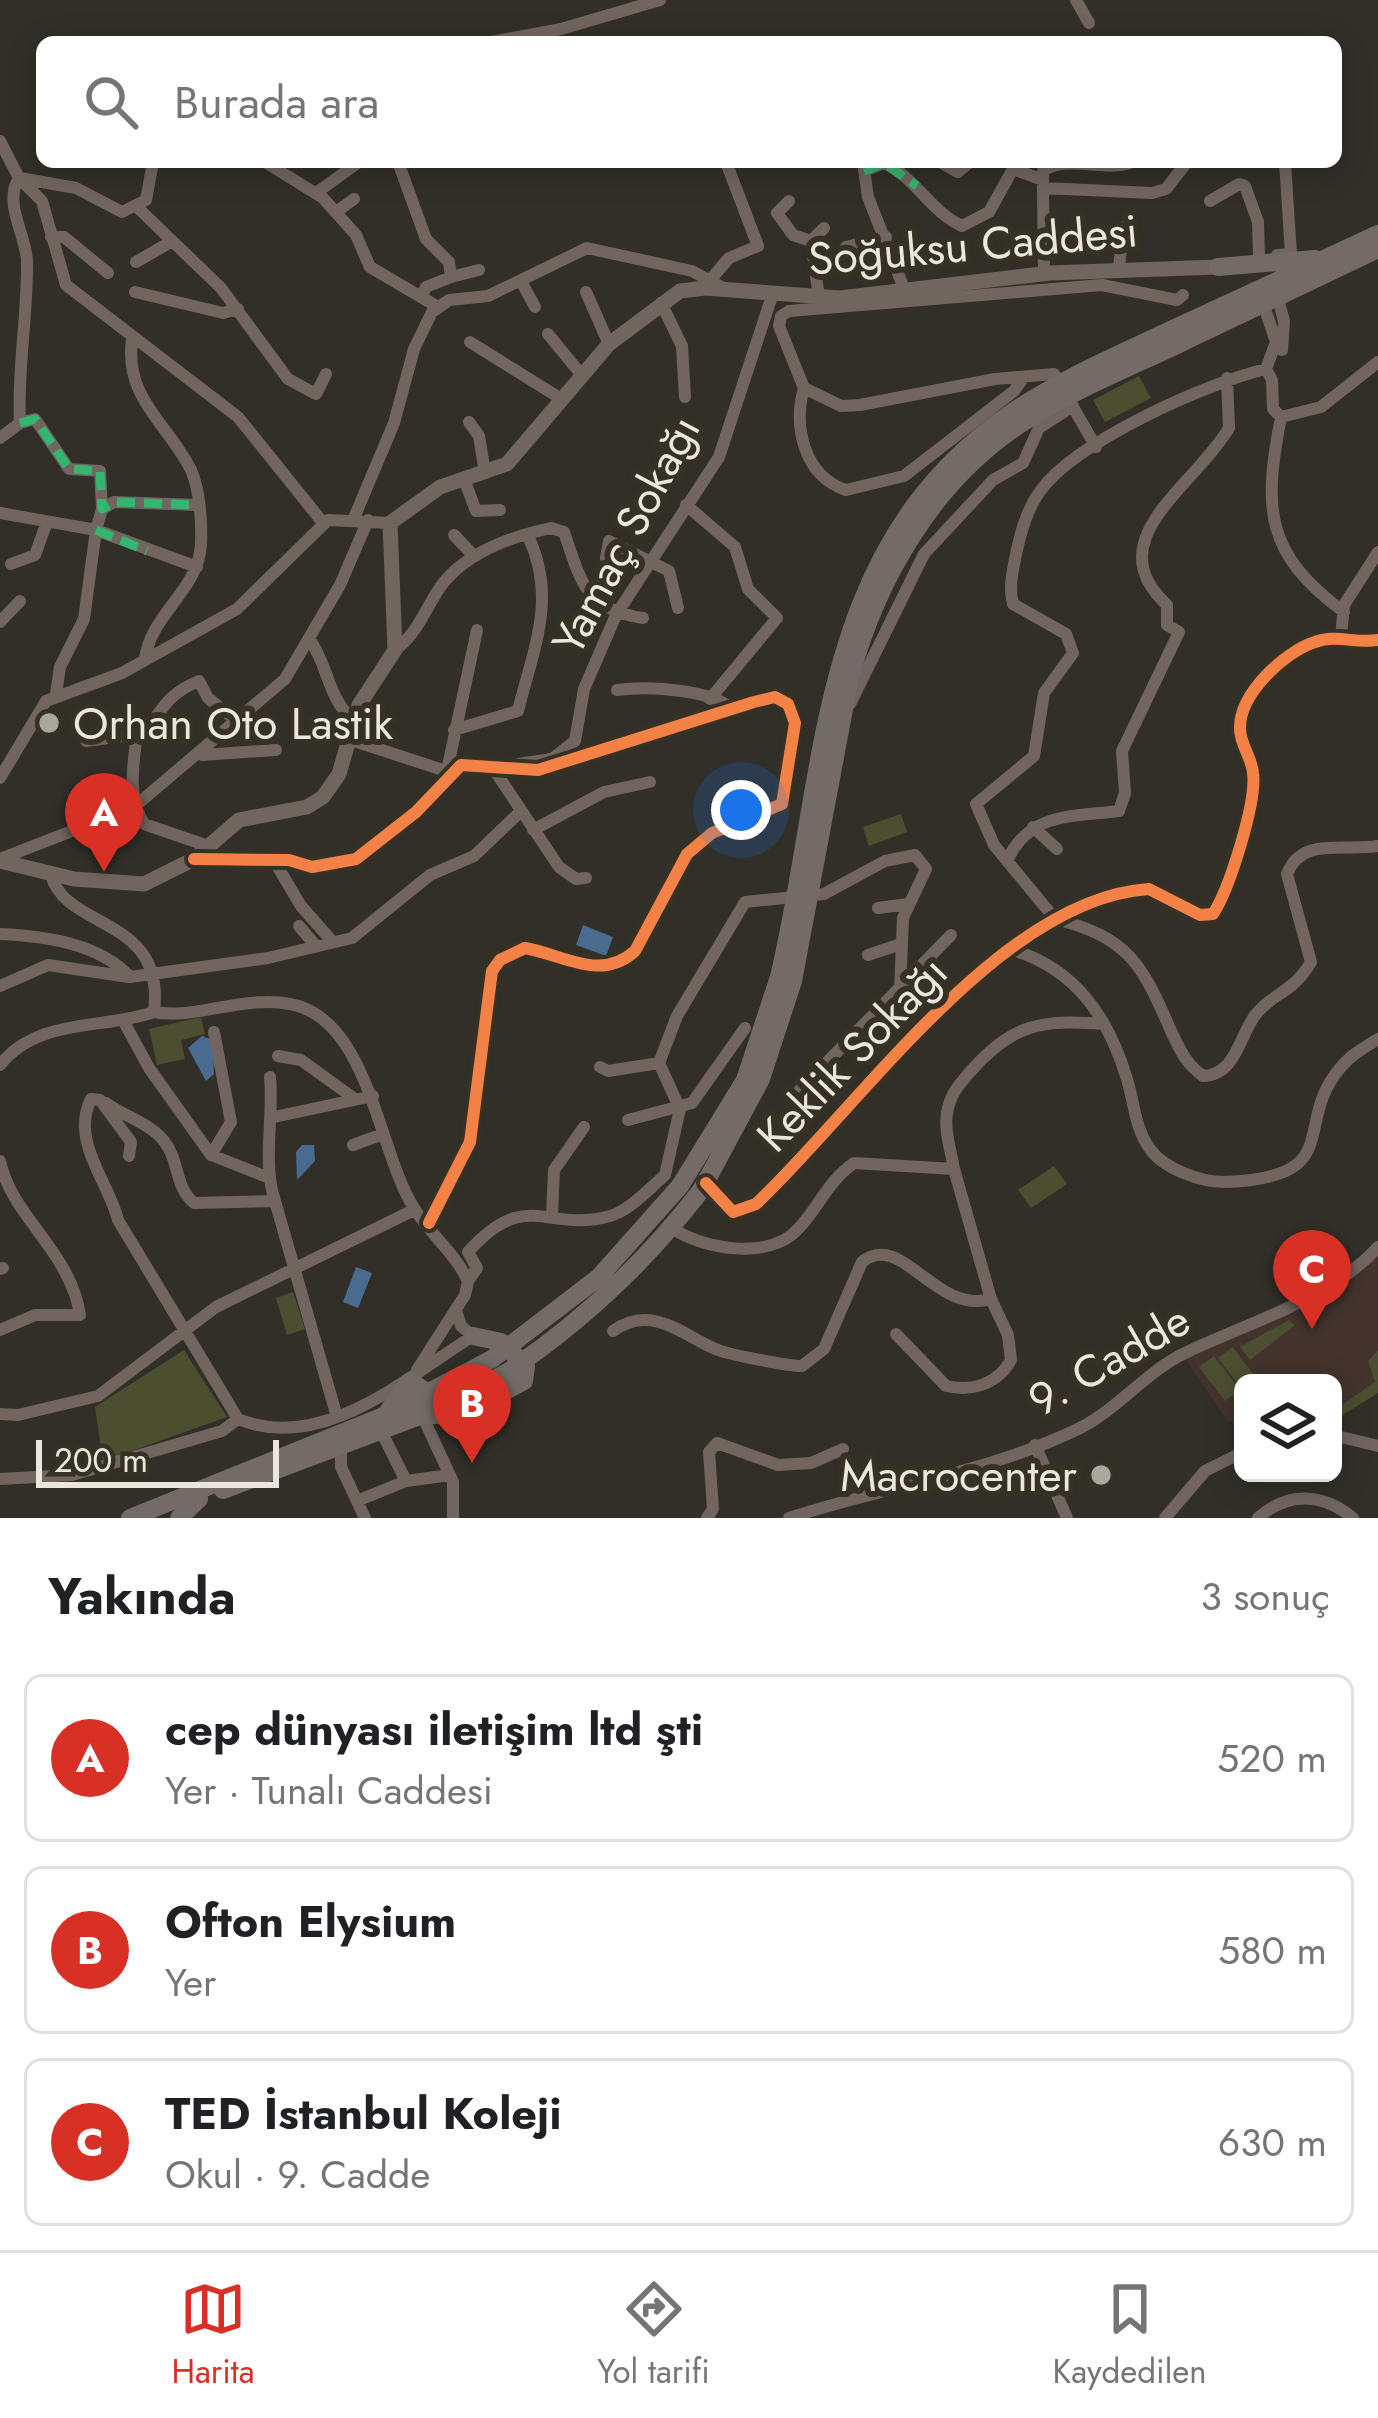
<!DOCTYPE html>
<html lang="tr">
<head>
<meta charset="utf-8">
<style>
	body { margin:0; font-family:Jost,sans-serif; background:#f2f2f2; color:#202124 }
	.controls { position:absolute; right:36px; bottom:36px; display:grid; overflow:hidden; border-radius:18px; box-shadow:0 6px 30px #0003 }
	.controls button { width:108px; height:108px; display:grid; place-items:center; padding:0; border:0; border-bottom:3px solid #e0e0e0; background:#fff; color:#202124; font:60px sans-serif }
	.scale { position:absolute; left:36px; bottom:30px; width:243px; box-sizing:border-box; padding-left:12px; border:6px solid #e9e7de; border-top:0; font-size:33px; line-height:42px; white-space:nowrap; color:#e9e7de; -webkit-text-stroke:9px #353124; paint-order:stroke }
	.you { position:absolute; left:741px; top:810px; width:42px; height:42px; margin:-30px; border:9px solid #fff; border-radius:50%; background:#1a73e8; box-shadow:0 0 0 18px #1a73e833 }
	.badge { display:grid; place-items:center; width:78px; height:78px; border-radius:50%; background:#d93025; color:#fff; font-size:39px; font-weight:700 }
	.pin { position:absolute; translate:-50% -99px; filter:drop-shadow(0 3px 6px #0008) }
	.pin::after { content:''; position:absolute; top:63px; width:42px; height:36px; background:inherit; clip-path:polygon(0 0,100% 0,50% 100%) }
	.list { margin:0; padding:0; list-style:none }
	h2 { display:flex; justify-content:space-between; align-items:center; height:156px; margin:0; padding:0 48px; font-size:51px }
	h2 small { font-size:39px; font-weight:400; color:#757577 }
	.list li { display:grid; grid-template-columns:78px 1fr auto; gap:36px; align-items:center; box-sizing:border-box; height:168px; margin:0 24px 24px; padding:0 24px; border:3px solid #e0e0e0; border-radius:18px }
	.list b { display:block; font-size:45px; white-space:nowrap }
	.list p { margin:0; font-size:39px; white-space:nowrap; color:#757577 }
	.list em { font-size:39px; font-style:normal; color:#757577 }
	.icon { flex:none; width:66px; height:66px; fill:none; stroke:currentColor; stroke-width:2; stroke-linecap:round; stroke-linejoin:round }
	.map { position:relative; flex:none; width:1378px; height:1518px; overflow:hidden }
	.search { position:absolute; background:#fff; box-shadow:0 6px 30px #0003; left:36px; right:36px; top:36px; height:132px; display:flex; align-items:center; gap:30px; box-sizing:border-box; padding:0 42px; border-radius:18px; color:#757577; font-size:45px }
	.sheet { height:732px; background:#fff }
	nav { display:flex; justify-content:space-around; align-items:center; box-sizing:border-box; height:168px; border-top:3px solid #e0e0e0; background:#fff; font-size:33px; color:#757577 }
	nav a { display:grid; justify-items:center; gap:6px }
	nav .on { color:#d93025 }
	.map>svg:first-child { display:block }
	.education { fill:#44332d }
	.green { fill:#4c4e30 }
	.water { fill:#496b8f }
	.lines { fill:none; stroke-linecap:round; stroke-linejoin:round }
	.minor { stroke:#72655f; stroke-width:12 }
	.major { stroke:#71655f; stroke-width:15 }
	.highway { stroke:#746b68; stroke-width:18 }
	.highway-bridge { stroke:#746b68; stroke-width:18 }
	.quiet { stroke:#33b770; stroke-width:9; stroke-dasharray:18 9; stroke-linecap:butt }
	.cycleway-casing { stroke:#353124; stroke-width:20 }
	.cycleway { stroke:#f48246; stroke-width:12 }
	.poi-dot { fill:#a9a79e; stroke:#353124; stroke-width:4.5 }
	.labels { text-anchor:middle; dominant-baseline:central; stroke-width:12; stroke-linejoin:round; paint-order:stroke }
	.street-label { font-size:45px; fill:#e9e7de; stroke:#353124 }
	.poi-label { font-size:45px; fill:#e9e7de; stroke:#353124; text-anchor:start }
</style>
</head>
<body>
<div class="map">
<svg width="1378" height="1518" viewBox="0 0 1378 1518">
	<rect width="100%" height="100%" fill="#312f28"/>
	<path class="education" d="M1378 1252V1393L1333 1421V1383H1243V1431L1239 1420 1228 1422 1184 1357 1309 1301Z"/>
	<path class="green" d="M1139 376 1151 398 1105 422 1093 400Z
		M901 814 907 832 869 846 863 827Z
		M201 1017 205 1034 181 1040 185 1059 157 1065 149 1029Z
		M1054 1166 1067 1184 1031 1208 1018 1190Z
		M293 1292 305 1329 287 1335 276 1298Z
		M1289 1320 1295 1325 1250 1360 1240 1347Z
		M1233 1347 1259 1382 1243 1383V1391L1218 1358Z
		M184 1350 227 1417 103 1461 95 1407Z
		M1378 1350V1393L1333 1421V1411L1375 1382 1368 1361Z
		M1214 1356 1240 1390 1225 1401 1199 1367Z"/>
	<path class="water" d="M583 925 613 937 606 956 576 945Z
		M202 1036 213 1040 214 1074 206 1081 188 1048Z
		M302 1145H314L315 1161 297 1180 296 1152Z
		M356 1267 372 1273 358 1308 343 1302Z"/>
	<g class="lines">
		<path class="minor" d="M1076 0 1089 23
			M491 42 561 29 660 0
			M0 141 19 178 42 201 66 285 238 417 324 524
			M265 162 323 198 356 235 370 267 438 307
			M398 162 426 239 449 262 451 277 426 287 422 296
			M863 162 868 197 905 291
			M940 162 958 172 970 162
			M864 171 884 163C916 178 930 211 962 226L989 212 1013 169 1043 180
			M20 178 76 188 122 212 146 200 153 162
			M1043 187V171C1066 154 1105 173 1133 162
			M316 193 359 162
			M789 201 777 213 793 235 811 241 819 297
			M1210 201 1239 184 1245 186 1258 222 1259 257
			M138 208 221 288 288 379 316 394 326 374
			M336 212 354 199
			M51 237H64L108 273
			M811 241 824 228
			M846 247 886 237
			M1277 255 1291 254 1285 162
			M136 262 169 243
			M1119 268 1123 227
			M1044 274 1043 188 1152 193 1166 189 1187 162
			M451 277 479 270
			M711 279 729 258 758 246 726 162
			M521 281 535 307
			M135 292 223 313 238 309
			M586 292 609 344
			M1277 295 1284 321 1282 350
			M661 303 682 346 685 397
			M1263 303 1276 342 1266 369 1272 380 1273 409 1281 417C1263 509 1265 554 1344 612
			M548 334 580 373
			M132 339C124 399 168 423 191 470 200 490 202 523 201 544 199 590 150 615 145 659
			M470 342 563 400
			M804 388C793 427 804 476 846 490L904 476 1014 391 1024 377
			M1281 417 1321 407 1378 362
			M469 422 479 436 485 473
			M20 423 35 419 69 469 100 471 102 509 96 530 197 567
			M0 438 20 423C17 369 28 314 27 261 26 235 3 202 19 178
			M1096 447 1054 374 995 379 860 405 841 406 804 388 779 326 781 316 789 311 1102 285 1177 300 1183 295
			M464 479 476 511 500 510
			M686 505 735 547 748 589 777 618 710 699
			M102 509 114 502 197 505
			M0 513 96 530 84 619 60 667 56 694
			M354 518 394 423 414 349 432 312 449 300 488 296 587 248 692 271 725 289
			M454 535 473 555
			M606 558 609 541 669 571 678 608
			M11 564 35 555 47 522
			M0 622 20 601
			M1341 637 1344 605 1378 552
			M310 640C328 665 328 698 352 719
			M395 650C420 632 426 605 444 582 470 551 513 536 551 528L564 532C581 582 585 609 643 618
			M617 690C647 686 710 689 732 709
			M850 704 924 554 993 480 1023 463 1039 428 1073 406
			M454 730 518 711C534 646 558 597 527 534
			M348 739 449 772
			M86 741 137 734
			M202 755 276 750
			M518 764 552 759 575 741 584 689 616 615 719 457 772 296
			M491 765 559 867 576 879 586 878
			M447 771 477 630
			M0 778 46 701 122 673 237 609 328 520 390 523
			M1033 827 1057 849
			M533 830 604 792 650 782
			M205 845 144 824C127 795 133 766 137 734 160 725 156 698 199 681L208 698 238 722
			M0 859 134 807 285 679 340 585 368 520
			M194 859 289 860 312 867 356 859 416 812 461 765 538 770 754 702 775 697 788 704 795 723 782 804 712 833 687 854 635 951C601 982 564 955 525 948L500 960 492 971 470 1142 429 1223
			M273 859 301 906 331 940
			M1007 861C1029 812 1072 817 1119 811L1125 793 1122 751 1179 632 1167 625V605C1096 540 1195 486 1229 428L1227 378
			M878 908 908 904
			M1055 919 994 845 976 804 1034 756 1044 693 1073 653 1066 634 1013 604C1009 589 1012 574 1015 559 1020 535 1026 510 1041 490 1077 441 1207 383 1266 369
			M1056 919C1129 938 1142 964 1171 1031 1180 1050 1186 1064 1203 1076 1236 1075 1239 1036 1256 1014 1274 992 1293 993 1311 962L1287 874C1302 836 1343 852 1378 846
			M299 926 316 946
			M0 934C44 936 99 943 130 977L268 958 352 938 430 875 474 856 519 813
			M1010 949C1075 968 1108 1016 1127 1079 1134 1102 1135 1129 1150 1149 1164 1169 1201 1182 1224 1182 1348 1178 1291 1124 1341 1067 1351 1055 1365 1047 1378 1039
			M868 955 901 944
			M0 986 48 965 129 977
			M154 1012C194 1020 242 995 290 1004 369 1018 378 1152 414 1208 429 1233 455 1253 468 1281L465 1295 417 1370
			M124 1022 149 1068 211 1155 267 1177
			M278 1056 301 1060 355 1099
			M659 1063 677 1016 745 902 824 894 885 861 915 855 926 869 903 918 900 990
			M0 1065C38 1017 103 1030 154 1012 166 915 66 931 51 875
			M600 1067 608 1071 659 1063
			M270 1077C274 1118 262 1162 275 1201
			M799 1091 951 935
			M106 1103C124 1116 151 1124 164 1141 180 1161 174 1186 194 1203L275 1201 337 1417
			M274 1117 373 1096
			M628 1120 692 1103 745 1028
			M353 1145 383 1134
			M211 1155 231 1122 214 1032
			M129 1156 131 1142 100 1100 91 1099C70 1141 109 1182 118 1220L238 1419C322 1454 407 1377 473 1336L461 1326 456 1310
			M0 1161C11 1216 71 1252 80 1315H35L0 1330
			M954 1169C951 1151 944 1130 947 1113 950 1095 958 1086 969 1073 1012 1024 1040 1019 1103 1024
			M706 1183 733 1212 756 1204C859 1107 1001 898 1149 889L1200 915 1213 914C1229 890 1257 802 1253 773 1252 758 1240 744 1240 729 1239 694 1284 652 1315 642 1337 634 1356 644 1378 640
			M552 1216 554 1170 584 1127
			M672 1228C702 1249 769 1261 798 1229 819 1207 828 1181 854 1163L954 1169 991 1299 1008 1335 1011 1360C998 1384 972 1392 946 1386L896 1334
			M0 1269 3 1268
			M468 1281 477 1268 468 1252C527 1186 547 1234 610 1216 630 1210 649 1189 665 1175L680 1109 659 1063
			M613 1331C653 1303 683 1336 718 1350 731 1355 788 1366 802 1366L824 1349 862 1262C902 1230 935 1315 991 1299
			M0 1414 18 1415 98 1396 216 1307 414 1210
			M422 1415 453 1482V1518
			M381 1431 406 1481
			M1333 1435 1378 1446
			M1035 1445 1067 1518
			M341 1446V1467L365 1518
			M0 1479 72 1475 222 1431 238 1419
			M357 1501 406 1481 450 1475
			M707 1518 713 1509 709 1452 717 1443 778 1465 811 1463 843 1449
			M789 1518C885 1486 989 1473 1080 1428 1118 1409 1147 1371 1185 1353 1249 1322 1330 1300 1378 1247
			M1165 1518 1205 1471 1243 1452
			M1258 1518C1288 1491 1323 1493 1353 1518"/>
		<path class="major" d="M0 861 74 879 144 884 194 859 239 820 307 807 323 797 339 774 359 705 395 650 390 523 440 487 507 464 609 344 680 291 705 288 840 298 1050 273 1218 267"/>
		<path class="highway" d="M1218 267 1315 259
			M1173 329 1378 234
			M1179 344 1378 249
			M680 1186 745 1080 779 977
			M702 1189 761 1079 793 981
			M389 1410 410 1381 429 1394
			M426 1415H460L524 1381 526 1366 501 1342 473 1336
			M223 1490 422 1415 506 1373
			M130 1518 381 1417 492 1359
			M179 1518 199 1499"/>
		<path class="highway-bridge" d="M779 977C827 775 815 552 1004 418 1056 381 1116 356 1173 329
			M793 981 850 677C878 577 933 481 1022 423 1071 391 1126 369 1179 344
			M492 1359 599 1277 680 1186
			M506 1373C582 1322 646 1262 702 1189"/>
		<path class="quiet" d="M864 171 884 163 917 186
			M20 423 35 419 69 469 100 471 102 509 114 502 197 505
			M96 530 147 551"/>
		<defs>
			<path id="cycleway" d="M194 859 289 860 312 867 356 859 416 812 461 765 538 770 754 702 775 697 788 704 795 723 782 804 712 833 687 854 635 951C601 982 564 955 525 948L500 960 492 971 470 1142 429 1223
				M706 1183 733 1212 756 1204C859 1107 1001 898 1149 889L1200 915 1213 914C1229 890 1257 802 1253 773 1252 758 1240 744 1240 729 1239 694 1284 652 1315 642 1337 634 1356 644 1378 640"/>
		</defs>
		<use href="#cycleway" class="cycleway-casing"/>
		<use href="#cycleway" class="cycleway"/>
	</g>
	<g class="poi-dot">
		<circle cx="49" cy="723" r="12"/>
		<circle cx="1101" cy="1475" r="12"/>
	</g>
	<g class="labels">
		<g class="street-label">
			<text transform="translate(973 245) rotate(-5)">Soğuksu Caddesi</text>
			<text transform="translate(626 535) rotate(-62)">Yamaç Sokağı</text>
			<text transform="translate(852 1054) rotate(-46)">Keklik Sokağı</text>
			<text transform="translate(1109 1360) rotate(-30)">9. Cadde</text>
		</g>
		<g class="poi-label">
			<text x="73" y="723">Orhan Oto Lastik</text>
			<text x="1077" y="1475" text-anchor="end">Macrocenter</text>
		</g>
	</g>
</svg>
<div class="controls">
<button><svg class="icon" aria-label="layers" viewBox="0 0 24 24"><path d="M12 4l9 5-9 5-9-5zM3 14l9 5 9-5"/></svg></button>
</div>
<div class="scale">200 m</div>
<div class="you"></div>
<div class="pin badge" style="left:104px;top:872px">A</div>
<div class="pin badge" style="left:472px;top:1463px">B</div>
<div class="pin badge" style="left:1312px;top:1329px">C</div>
<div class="search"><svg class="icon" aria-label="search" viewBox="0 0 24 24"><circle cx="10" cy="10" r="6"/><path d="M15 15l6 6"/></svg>Burada ara</div>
</div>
<section class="sheet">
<h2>Yakında<small>3 sonuç</small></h2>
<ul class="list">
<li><span class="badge">A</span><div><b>cep dünyası iletişim ltd şti</b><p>Yer · Tunalı Caddesi</p></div><em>520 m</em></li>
<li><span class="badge">B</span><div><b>Ofton Elysium</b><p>Yer</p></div><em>580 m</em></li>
<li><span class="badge">C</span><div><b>TED İstanbul Koleji</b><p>Okul · 9. Cadde</p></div><em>630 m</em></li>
</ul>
</section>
<nav>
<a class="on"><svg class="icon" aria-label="map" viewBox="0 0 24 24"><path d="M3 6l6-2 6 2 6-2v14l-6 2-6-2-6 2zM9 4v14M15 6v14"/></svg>Harita</a>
<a><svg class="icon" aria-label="directions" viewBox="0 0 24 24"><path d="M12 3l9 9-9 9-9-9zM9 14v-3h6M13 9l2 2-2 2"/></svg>Yol tarifi</a>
<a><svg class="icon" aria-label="saved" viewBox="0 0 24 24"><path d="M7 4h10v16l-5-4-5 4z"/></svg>Kaydedilen</a>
</nav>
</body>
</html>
